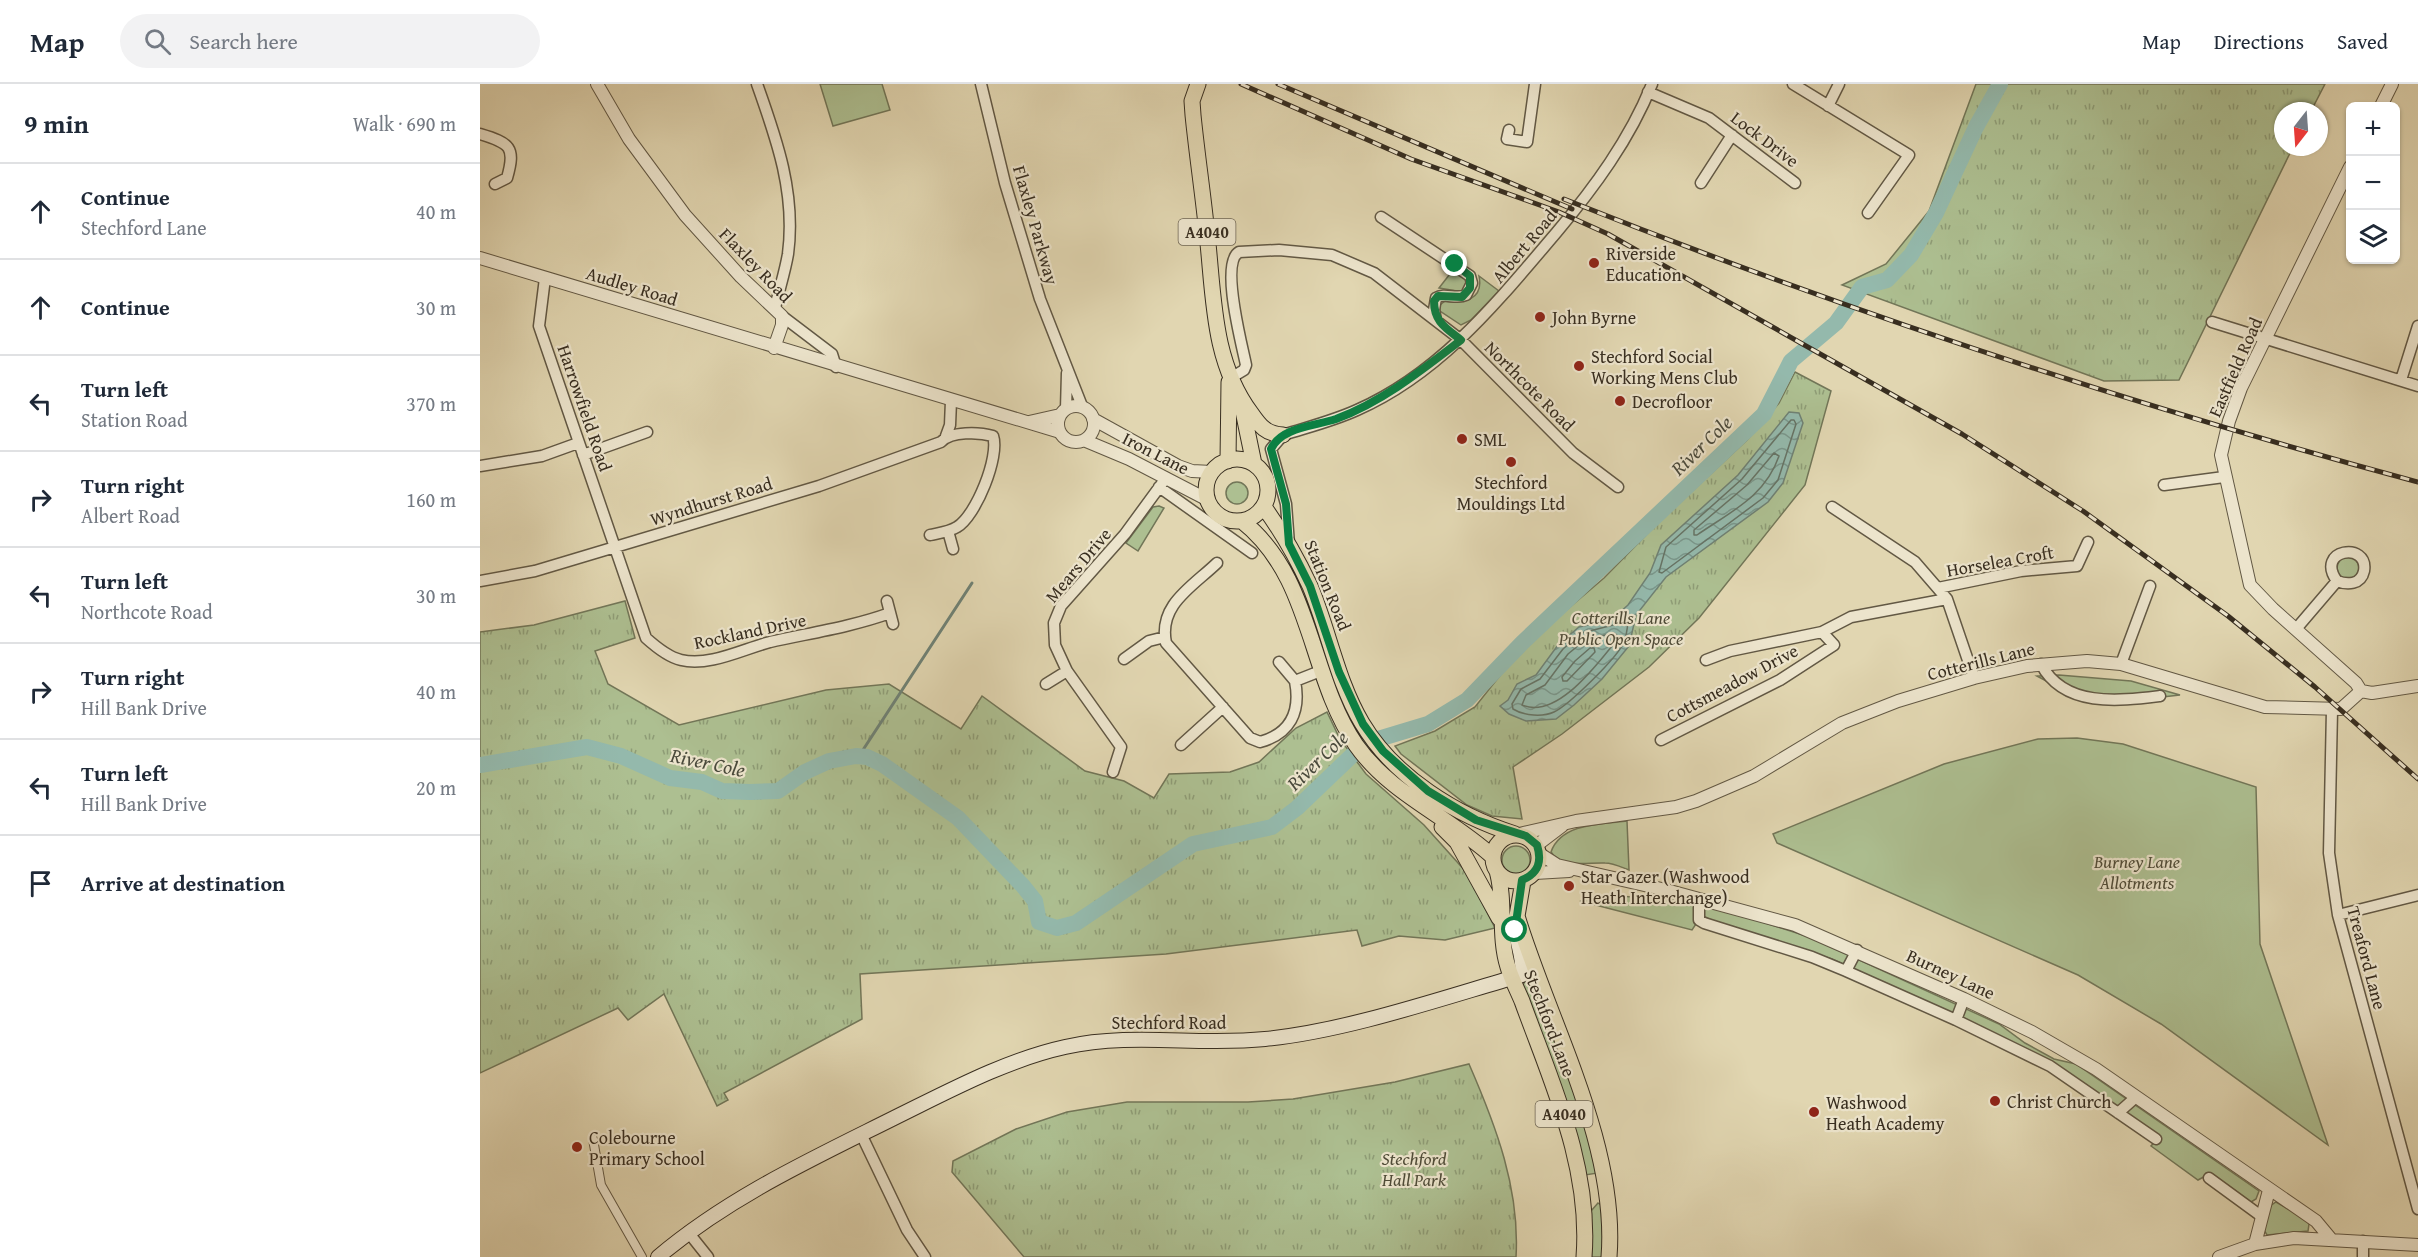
<!DOCTYPE html>
<html lang="en">
<head>
<meta charset="utf-8">
<style>
	body { margin:0; font-family:"Gentium Book Plus",serif; background:#f2f2f3; color:#1f2937 }
	.controls { position:absolute; right:18px; top:18px; display:grid; overflow:hidden; border-radius:9px; box-shadow:0 2px 4px #0004 }
	.controls button { width:54px; height:54px; display:grid; place-items:center; padding:0; border:0; border-bottom:2px solid #e0e1e3; background:#fff; color:#1f2937; font:30px sans-serif }
	.compass { position:absolute; left:1794px; top:18px; width:54px; height:54px; border-radius:50%; background:#fff; box-shadow:0 2px 4px #0004; rotate:197deg }
	.stop { position:absolute; width:18px; height:18px; margin:-14px; border:4px solid #0b8043; border-radius:50%; background:#fff }
	.stop.end { background:#0b8043; border-color:#fff; box-shadow:0 2px 6px #0008 }
	.list { margin:0; padding:0; list-style:none }
	h2 { display:flex; justify-content:space-between; align-items:center; height:78px; margin:0; padding:0 24px; font-size:26px }
	h2 small { font-size:20px; font-weight:400; color:#747a83 }
	.list li { display:grid; grid-template-columns:39px 1fr auto; gap:18px; align-items:center; box-sizing:border-box; height:96px; padding:0 24px; border-top:2px solid #e0e1e3 }
	.list b { display:block; font-size:22px; white-space:nowrap }
	.list p { margin:0; font-size:20px; white-space:nowrap; color:#747a83 }
	.list em { font-size:20px; font-style:normal; color:#747a83 }
	.icon { flex:none; width:33px; height:33px; fill:none; stroke:currentColor; stroke-width:2; stroke-linecap:round; stroke-linejoin:round }
	.map { position:relative; flex:none; width:1938px; height:1173px; overflow:hidden }
	header { display:flex; align-items:center; gap:36px; box-sizing:border-box; height:84px; padding:0 30px; background:#fff; border-bottom:2px solid #e0e1e3 }
	header strong { font-size:28px }
	nav { display:flex; gap:33px; margin-inline-start:auto; font-size:21px }
	.search { width:420px; height:54px; background:#f2f2f3; display:flex; align-items:center; gap:15px; box-sizing:border-box; padding:0 21px; border-radius:33px; color:#747a83; font-size:22px }
	main { display:flex }
	aside { flex:1; background:#fff }
	.map>svg:first-child { display:block }
	.green { fill:#adbf91; stroke:#727658; stroke-width:1.5 }
	.park { fill:url(#park-tufts); stroke:#727658; stroke-width:1.5 }
	.water { fill:url(#water-waves); stroke:#6f8174; stroke-width:1.5 }
	.lines { fill:none; stroke-linecap:round; stroke-linejoin:round }
	.shore { stroke:#667466; stroke-width:1.5 }
	.stream { stroke:#6f8174; stroke-width:3 }
	.river { stroke:#94b9ac; stroke-width:16 }
	.pedestrian-casing { stroke:#625844; stroke-width:10 }
	.minor-casing { stroke:#625844; stroke-width:13 }
	.tertiary-casing { stroke:#625844; stroke-width:14 }
	.secondary-casing { stroke:#382e20; stroke-width:16 }
	.primary-casing { stroke:#382e20; stroke-width:17 }
	.pedestrian { stroke:#ece4cc; stroke-width:8 }
	.minor { stroke:#ece4cc; stroke-width:10 }
	.tertiary { stroke:#ece4cc; stroke-width:12 }
	.secondary { stroke:#ece4cc; stroke-width:14 }
	.primary { stroke:#e1d6b1; stroke-width:15 }
	.rail-casing { stroke:#382e20; stroke-width:5 }
	.rail { stroke:#ece4cc; stroke-width:3; stroke-dasharray:9; stroke-linecap:butt }
	.route { stroke:#0b8043; stroke-width:8 }
	.poi-dot { fill:#8f2418; stroke:#ece4cc; stroke-width:2 }
	.labels { text-anchor:middle; dominant-baseline:central; stroke-width:4.5; stroke-linejoin:round; paint-order:stroke }
	.shield { fill:#ece4cc; stroke:#6e6554; stroke-width:1.5 }
	.shield-label { font-size:16px; font-weight:bold; fill:#382e20 }
	.street-label { font-size:18px; fill:#382e20; stroke:#ece4cc }
	.poi-label { font-size:18px; fill:#382e20; stroke:#ece4cc; text-anchor:start }
	.park-label { font-size:18px; font-style:italic; fill:#4f4b37; stroke:#ece4cc }
	.water-label { font-size:20px; font-style:italic; fill:#4a4a3c; stroke:#ece4cc }
</style>
</head>
<body>
<header>
<strong>Map</strong>
<div class="search"><svg class="icon" aria-label="search" viewBox="0 0 24 24"><circle cx="10" cy="10" r="6"/><path d="M15 15l6 6"/></svg>Search here</div>
<nav><a>Map</a><a>Directions</a><a>Saved</a></nav>
</header>
<main>
<aside>
<h2>9 min<small>Walk · 690 m</small></h2>
<ul class="list">
<li><svg class="icon" aria-label="ahead" viewBox="0 0 24 24"><path d="M12 20V5M6 11l6-6 6 6"/></svg><div><b>Continue</b><p>Stechford Lane</p></div><em>40 m</em></li>
<li><svg class="icon" aria-label="ahead" viewBox="0 0 24 24"><path d="M12 20V5M6 11l6-6 6 6"/></svg><div><b>Continue</b></div><em>30 m</em></li>
<li><svg class="icon" aria-label="left" viewBox="0 0 24 24"><path d="M17 20v-9H6M10 6l-5 5 5 5"/></svg><div><b>Turn left</b><p>Station Road</p></div><em>370 m</em></li>
<li><svg class="icon" aria-label="right" viewBox="0 0 24 24"><path d="M7 20v-9h11M14 6l5 5-5 5"/></svg><div><b>Turn right</b><p>Albert Road</p></div><em>160 m</em></li>
<li><svg class="icon" aria-label="left" viewBox="0 0 24 24"><path d="M17 20v-9H6M10 6l-5 5 5 5"/></svg><div><b>Turn left</b><p>Northcote Road</p></div><em>30 m</em></li>
<li><svg class="icon" aria-label="right" viewBox="0 0 24 24"><path d="M7 20v-9h11M14 6l5 5-5 5"/></svg><div><b>Turn right</b><p>Hill Bank Drive</p></div><em>40 m</em></li>
<li><svg class="icon" aria-label="left" viewBox="0 0 24 24"><path d="M17 20v-9H6M10 6l-5 5 5 5"/></svg><div><b>Turn left</b><p>Hill Bank Drive</p></div><em>20 m</em></li>
<li><svg class="icon" aria-label="arrive" viewBox="0 0 24 24"><path d="M6 21V4h12l-3 4 3 4H6"/></svg><div><b>Arrive at destination</b></div></li>
</ul>
</aside>
<div class="map">
<svg width="1938" height="1173" viewBox="0 0 1938 1173">
	<defs>
		<pattern id="park-tufts" width="24" height="20" patternUnits="userSpaceOnUse" patternTransform="scale(1.5)"><rect width="24" height="20" fill="#adbf91"/><path d="M3 7l-1-3M5 7V3M7 7l1-3M15 17l-1-3M17 17v-4M19 17l1-3" fill="none" stroke="#8e9c76"/></pattern>
		<pattern id="water-waves" width="16" height="10" patternUnits="userSpaceOnUse" patternTransform="scale(1.5)"><rect width="16" height="10" fill="#94b9ac"/><path d="M0 5q4-4 8 0t8 0" fill="none" stroke="#7a978c"/></pattern>
	</defs>
	<rect width="100%" height="100%" fill="#e1d6b1"/>
	<filter id="stains"><feTurbulence type="fractalNoise" baseFrequency=".00333" numOctaves="4"/><feColorMatrix values="0 0 0 0 .2 0 0 0 0 .09 0 0 0 0 .02 0 0 0 .5 -.17"/></filter>
	<radialGradient id="worn" r=".72"><stop offset=".6" stop-color="#630" stop-opacity="0"/><stop offset="1" stop-color="#630" stop-opacity=".3"/></radialGradient>
	<path class="green" d="M340 0H402L410 26 353 42Z
		M973 186 988 195 983 208 959 204Z
		M999 192 1019 207 991 236 981 241 960 227V221L965 217C983 220 1004 216 999 192Z
		M746 409a11 11 0 1 1 22 0a11 11 0 1 1-22 0Z
		M679 422 684 424 658 467 646 459 673 423Z
		M1857 484a11 11 0 1 1 22 0a11 11 0 1 1-22 0Z
		M1579 591 1651 597 1700 611 1629 619 1589 609 1557 592Z
		M1597 654 1643 660 1776 703 1780 860 1848 1061 1681 940 1598 891 1297 759 1293 750 1464 680 1558 655Z
		M1147 737 1149 786C1141 783 1133 779 1125 779 1109 778 1081 785 1071 768 1081 739 1122 740 1147 737Z
		M1022 776a14 14 0 1 1 28 0a14 14 0 1 1-28 0Z
		M1126 812 1189 814 1261 831 1329 853 1519 940 1545 959 1574 975 1596 980 1779 1107 1776 1115 1771 1118 1731 1089 1718 1096 1671 1062 1679 1053 1589 991 1469 930 1352 875 1234 838 1222 831 1212 846 1100 817Z
		M1050 897 1107 1039 1118 1089 1105 1091 1040 900Z
		M1796 1118 1826 1135 1829 1140 1828 1147 1787 1151 1784 1146 1790 1122Z
		M1118 1119 1121 1121 1124 1173H1110L1111 1127Z"/>
	<path class="park" d="M1496 0H1845L1831 27H1803V63H1813L1699 296 1624 297 1362 201 1406 180 1449 127Z
		M1315 288 1351 307 1325 401 1219 534 1169 583 1082 650 1033 683 1042 735 1012 732 987 721 921 670 915 662 955 647 995 623 1034 574 1063 546 1124 494 1180 437 1267 356 1299 319Z
		M145 517 155 554 115 567 128 600 199 641 346 606 409 600 481 645 502 612 605 687 644 697 674 714 689 690 750 688 779 678 816 644 847 628 860 655 886 690 944 741 987 789 1015 844 965 856 919 852 882 862 877 846 686 870 380 890 382 935 244 1009 248 1016 237 1022 184 910 148 936 138 924 0 989V548L54 541Z
		M989 980C1016 1042 1040 1105 1036 1173H544L472 1088 473 1077 536 1045 587 1028 647 1018H768L813 1015 915 998Z"/>
	<path class="water" d="M1309 328 1319 329 1323 339 1303 399 1288 418 1186 493 1156 531 1149 562 1122 595 1094 621 1076 635 1046 637 1029 630 1020 622 1028 616 1037 600 1056 591 1078 561 1099 543 1131 536 1148 521 1170 489 1181 461 1258 391Z"/>
	<g class="lines">
		<path class="shore" d="M1311 336H1314L1316 340 1298 396 1283 414 1182 489 1179 488 1186 463 1262 395Z
			M1294 369 1299 372C1285 413 1250 428 1217 451H1214V446L1267 401Z
			M1144 532 1149 535C1147 542 1147 551 1144 558 1138 573 1089 621 1074 628 1063 633 1044 632 1033 625L1032 620 1041 605 1060 595 1083 565 1102 549 1133 541Z
			M1134 549 1137 551 1136 557C1117 580 1077 636 1042 621L1046 611 1065 601 1088 570 1105 556Z
			M1110 564H1114L1115 568 1087 597H1083L1082 593 1095 577Z"/>
		<path class="stream" d="M379 672 492 499"/>
		<path class="river" d="M0 681 107 663 141 672 190 694 222 698 242 707 270 708 298 707 325 688 349 677 376 672 387 673 402 680 478 734 543 802 555 817 559 838 577 844 596 839 713 760 792 743 817 724 885 659 948 640 987 616 1042 559 1284 330 1311 277 1356 239 1382 203 1407 196 1431 171 1456 129 1496 43 1520 0"/>
		<defs>
			<path id="pedestrian" d="M113 1055 121 1101 162 1173"/>
			<path id="minor" d="M277 0C297 56 316 110 308 170 305 188 299 206 295 224
				M501 0 525 99 560 215 602 322
				M1313 0 1429 71 1388 129
				M1168 8 1229 34 1315 99
				M1348 22 1359 0
				M1029 46 1027 55 1047 58 1055 0
				M0 50C30 59 36 63 27 94L15 100
				M1221 99 1252 51
				M901 133 990 192 992 199 986 211C976 216 965 208 956 214L954 226 956 236
				M65 194 59 242 166 554C176 563 188 573 201 576 229 583 263 565 290 558 330 549 371 543 410 529
				M302 232 352 270 356 283
				M1732 238 1938 302
				M749 295 764 286 766 281C762 261 740 179 759 168L799 166 852 171 894 189 981 256 1093 369 1138 403
				M1921 296 1938 242
				M586 325 587 289
				M466 352 470 341 471 317
				M103 371 167 348
				M0 382 62 372 98 359
				M1684 401 1744 393
				M679 403 772 469
				M1352 423 1435 478 1467 515 1494 594
				M468 447 473 465
				M809 460 806 420 791 365 803 351C828 343 853 337 877 326 961 289 1018 217 1076 149 1114 104 1150 55 1172 0
				M737 479C712 503 678 521 686 559L770 654 780 658C810 650 821 628 815 597L843 586
				M0 497 55 487 339 402 461 358C471 347 499 348 513 352 520 372 496 432 477 443 469 448 459 449 450 451
				M1458 504 1541 487 1597 482 1608 458
				M407 517 413 540
				M1816 545 1857 497C1834 465 1889 457 1884 487 1881 501 1867 501 1857 497
				M644 575 669 557 685 553
				M1226 576 1250 567 1342 548 1371 533 1467 515
				M799 578 815 597
				M1561 580C1584 624 1639 617 1680 612
				M1641 580 1670 502
				M566 600 587 587
				M1852 626 1849 769 1858 831 1938 1125
				M1181 656 1300 596 1354 561 1342 548
				M701 661 743 623
				M633 688 641 663 587 587 575 561 574 539 581 522 645 450 686 394
				M1219 815V836L1224 839 1332 873 1366 887
				M1858 831 1938 811
				M1377 866 1366 887 1476 936 1570 982 1676 1055
				M1476 936 1484 915
				M1638 1029 1656 1013
				M381 1050 427 1146 445 1173
				M1729 1094 1781 1132
				M208 1148 228 1173
				M1883 1173V1157"/>
			<path id="tertiary" d="M117 0 149 55 205 131 261 193 302 232V241L294 264
				M1901 22 1912 0
				M1870 83 1761 304 1749 337 1741 371 1770 501 1793 525 1876 599 1881 607
				M0 174 580 348
				M578 340a18 18 0 1 1 36 0a18 18 0 1 1-36 0Z
				M613 335 698 382 712 387 732 388
				M549 338 580 331
				M606 357 649 375 728 416
				M1881 607 1892 609 1938 602
				M1039 750 1096 737 1196 723 1216 717 1274 692 1362 639 1418 617 1494 594 1547 582 1607 577 1641 580 1785 623 1861 625 1881 607
				M1057 761 1082 742
				M1060 770 1077 781 1186 806 1315 841 1484 915 1552 948 1616 985 1836 1137 1851 1155
				M1055 789 1089 787
				M1775 1160 1789 1106
				M1739 1173 1775 1160 1814 1154 1938 1161"/>
			<path id="secondary" d="M178 1173C249 1113 332 1075 414 1034 469 1007 526 976 585 963 652 948 718 962 785 955 867 947 962 914 1042 891 1045 872 1033 854 1036 834"/>
			<path id="primary" d="M718 0 712 17 713 31C717 71 723 110 727 150 734 212 732 277 771 329 780 342 786 350 803 351
				M762 322 774 380
				M726 406a31 31 0 1 1 62 0a31 31 0 1 1-62 0Z
				M748 377 749 298
				M784 423C802 448 817 474 830 502 849 547 857 597 882 639 914 693 977 732 1035 750
				M762 437C833 493 828 591 876 661 911 711 970 733 1013 773
				M962 743 977 758 1019 834
				M1013 774a23 23 0 1 1 46 0a23 23 0 1 1-46 0Z
				M1017 787C1026 818 1018 851 1028 883 1031 894 1037 905 1042 917 1072 1000 1111 1082 1104 1173
				M1043 797 1037 832C1069 938 1138 1060 1129 1173"/>
		</defs>
		<use href="#pedestrian" class="pedestrian-casing"/>
		<use href="#minor" class="minor-casing"/>
		<use href="#tertiary" class="tertiary-casing"/>
		<use href="#secondary" class="secondary-casing"/>
		<use href="#primary" class="primary-casing"/>
		<use href="#pedestrian" class="pedestrian"/>
		<use href="#minor" class="minor"/>
		<use href="#tertiary" class="tertiary"/>
		<use href="#secondary" class="secondary"/>
		<use href="#primary" class="primary"/>
		<defs>
			<path id="rail" d="M761 0 931 75 1079 128 1128 150 1482 350 1603 427 1748 532 1835 603 1938 695
				M798 0 1092 125
				M1084 115C1363 226 1648 320 1938 398"/>
		</defs>
		<use href="#rail" class="rail-casing"/>
		<use href="#rail" class="rail"/>
	</g>
	<g class="lines">
		<path class="route" d="M975 180 990 192V204L982 213 958 212 954 217C954 238 966 244 981 256 942 286 902 318 856 335 835 342 801 343 791 365L806 420 809 460 830 502 859 588 883 640 903 667 948 707 996 736 1046 752 1057 761C1062 777 1059 789 1042 796L1035 846"/>
	</g>
	<g class="poi-dot">
		<circle cx="1114" cy="179" r="6"/>
		<circle cx="1060" cy="233" r="6"/>
		<circle cx="1099" cy="282" r="6"/>
		<circle cx="1140" cy="317" r="6"/>
		<circle cx="982" cy="355" r="6"/>
		<circle cx="1031" cy="378" r="6"/>
		<circle cx="1089" cy="802" r="6"/>
		<circle cx="1515" cy="1017" r="6"/>
		<circle cx="1334" cy="1028" r="6"/>
		<circle cx="97" cy="1063" r="6"/>
	</g>
	<g class="labels">
		<g class="shield">
			<rect x="698.5" y="135" width="57" height="26" rx="4.5"/>
			<rect x="1055.5" y="1017" width="57" height="26" rx="4.5"/>
		</g>
		<g class="shield-label">
			<text x="727" y="148">A4040</text>
			<text x="1084" y="1030">A4040</text>
		</g>
		<g class="street-label">
			<text transform="translate(1285 55) rotate(37)">Lock Drive</text>
			<text transform="translate(556 141) rotate(74)">Flaxley Parkway</text>
			<text transform="translate(1044 162) rotate(-50)">Albert Road</text>
			<text transform="translate(276 181) rotate(46)">Flaxley Road</text>
			<text transform="translate(152 202) rotate(17)">Audley Road</text>
			<text transform="translate(1755 283) rotate(-66)">Eastfield Road</text>
			<text transform="translate(1050 302) rotate(45)">Northcote Road</text>
			<text transform="translate(105 324) rotate(71)">Harrowfield Road</text>
			<text transform="translate(676 369) rotate(27)">Iron Lane</text>
			<text transform="translate(231 417) rotate(-17)">Wyndhurst Road</text>
			<text transform="translate(1520 477) rotate(-10)">Horselea Croft</text>
			<text transform="translate(598 481) rotate(-50)">Mears Drive</text>
			<text transform="translate(848 501) rotate(68)">Station Road</text>
			<text transform="translate(270 547) rotate(-12)">Rockland Drive</text>
			<text transform="translate(1501 577) rotate(-14)">Cotterills Lane</text>
			<text transform="translate(1252 599) rotate(-28)">Cottsmeadow Drive</text>
			<text transform="translate(1887 874) rotate(75)">Treaford Lane</text>
			<text transform="translate(1471 890) rotate(25)">Burney Lane</text>
			<text x="689" y="938">Stechford Road</text>
			<text transform="translate(1070 939) rotate(69)">Stechford Lane</text>
		</g>
		<g class="poi-label">
			<text x="1126" y="169">Riverside<tspan x="1126" dy="21">Education</tspan></text>
			<text x="1072" y="233">John Byrne</text>
			<text x="1111" y="272">Stechford Social<tspan x="1111" dy="21">Working Mens Club</tspan></text>
			<text x="1152" y="317">Decrofloor</text>
			<text x="994" y="355">SML</text>
			<text x="1031" y="398" text-anchor="middle">Stechford<tspan x="1031" dy="21">Mouldings Ltd</tspan></text>
			<text x="1101" y="792">Star Gazer (Washwood<tspan x="1101" dy="21">Heath Interchange)</tspan></text>
			<text x="1527" y="1017">Christ Church</text>
			<text x="1346" y="1018">Washwood<tspan x="1346" dy="21">Heath Academy</tspan></text>
			<text x="109" y="1053">Colebourne<tspan x="109" dy="21">Primary School</tspan></text>
		</g>
		<g class="park-label">
			<text x="1141" y="533">Cotterills Lane<tspan x="1141" dy="21">Public Open Space</tspan></text>
			<text x="1657" y="777">Burney Lane<tspan x="1657" dy="21">Allotments</tspan></text>
			<text x="934" y="1074">Stechford<tspan x="934" dy="21">Hall Park</tspan></text>
		</g>
		<g class="water-label">
			<text transform="translate(1221 361) rotate(-44)">River Cole</text>
			<text transform="translate(837 676) rotate(-44)">River Cole</text>
			<text transform="translate(228 678) rotate(12)">River Cole</text>
		</g>
	</g>
	<rect width="100%" height="100%" filter="url(#stains)"/>
	<rect width="100%" height="100%" fill="url(#worn)"/>
</svg>
<div class="controls">
<button>+</button>
<button>−</button>
<button><svg class="icon" aria-label="layers" viewBox="0 0 24 24"><path d="M12 4l9 5-9 5-9-5zM3 14l9 5 9-5"/></svg></button>
</div>
<svg class="compass" viewBox="-18 -18 36 36"><path d="M0-13l5 13h-10z" fill="#e53935"/><path d="M0 13l5-13h-10z" fill="#747a83"/></svg>
<div class="stop" style="left:1035px;top:846px"></div>
<div class="stop end" style="left:975px;top:180px"></div>
</div>
</main>
</body>
</html>
